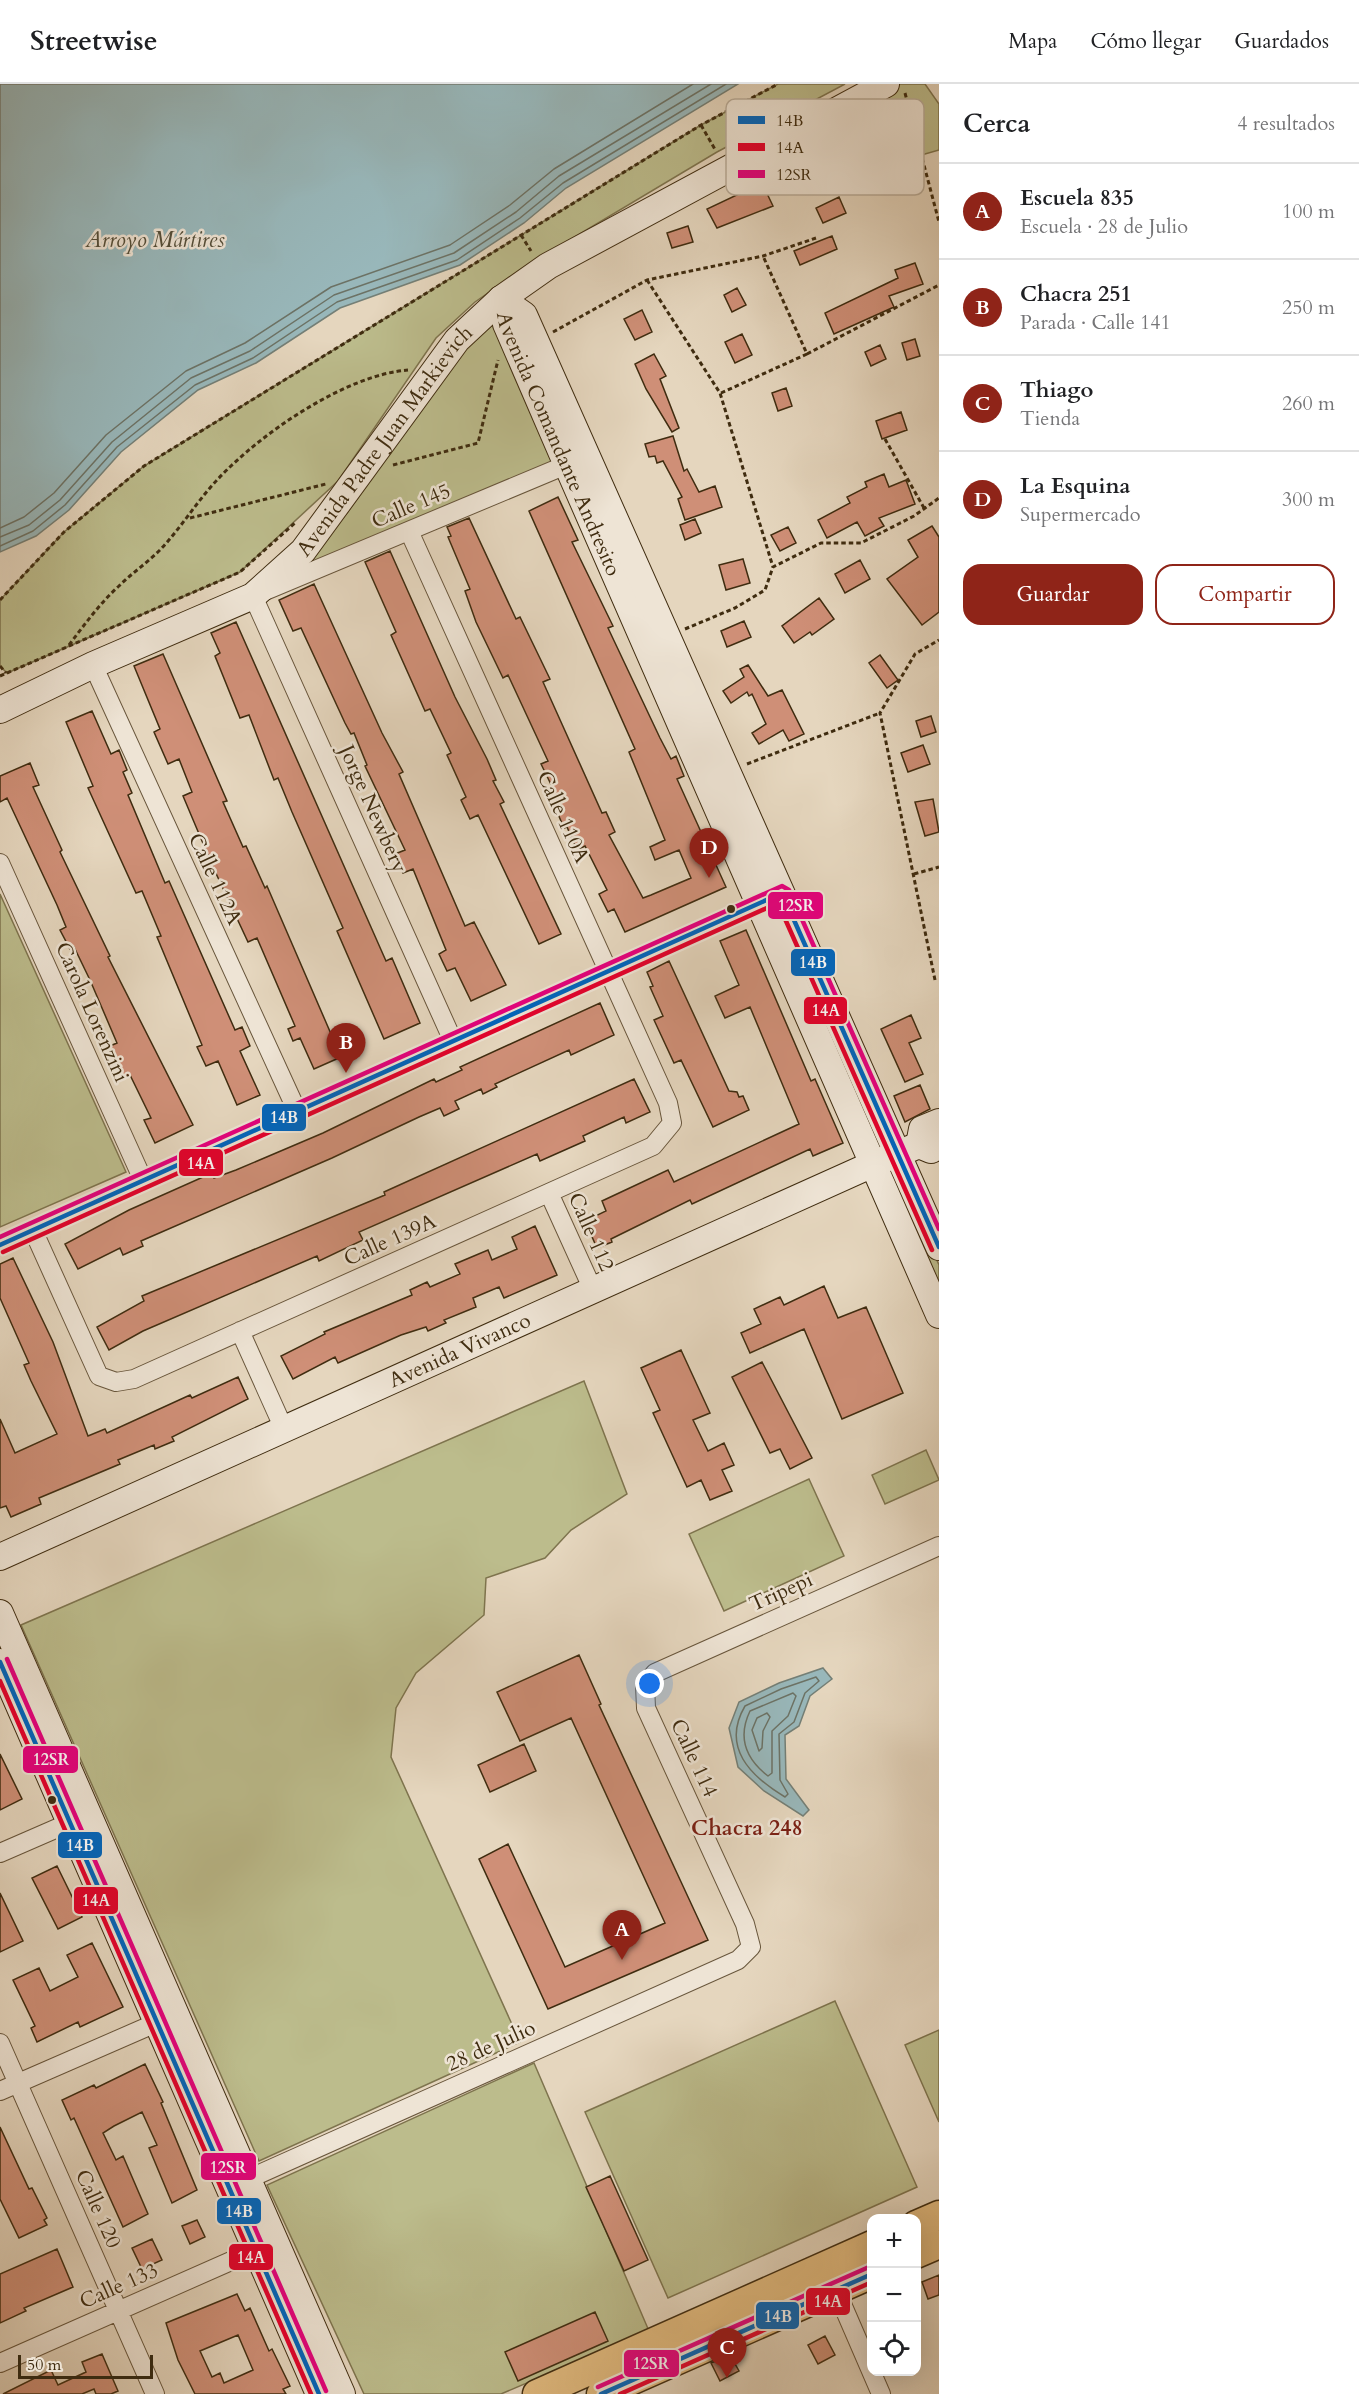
<!DOCTYPE html>
<html lang="es">
<head>
<meta charset="utf-8">
<style>
	body { margin:0; font-family:Cardo,serif; background:#f6f6f6; color:#202124 }
	.controls { position:absolute; right:18px; bottom:18px; display:grid; overflow:hidden; border-radius:12px; box-shadow:0 6px 24px #0002 }
	.controls button { width:54px; height:54px; display:grid; place-items:center; padding:0; border:0; border-bottom:2px solid #e0e0e0; background:#fff; color:#202124; font:30px sans-serif }
	.scale { position:absolute; left:18px; bottom:15px; width:135px; box-sizing:border-box; padding-left:6px; border:3px solid #3f2c10; border-top:0; font-size:16px; line-height:21px; white-space:nowrap; color:#3f2c10; -webkit-text-stroke:4px #eee4d5; paint-order:stroke }
	.you { position:absolute; left:650px; top:1600px; width:21px; height:21px; margin:-15px; border:4px solid #fff; border-radius:50%; background:#1a73e8; box-shadow:0 0 0 9px #1a73e833 }
	.badge { display:grid; place-items:center; width:39px; height:39px; border-radius:50%; background:#8f2418; color:#fff; font-size:20px; font-weight:700 }
	.pin { position:absolute; translate:-50% -50px; filter:drop-shadow(0 2px 3px #0008) }
	.pin::after { content:''; position:absolute; top:32px; width:21px; height:18px; background:inherit; clip-path:polygon(0 0,100% 0,50% 100%) }
	.list { margin:0; padding:0; list-style:none }
	h2 { display:flex; justify-content:space-between; align-items:center; height:78px; margin:0; padding:0 24px; font-size:26px }
	h2 small { font-size:20px; font-weight:400; color:#757577 }
	.list li { display:grid; grid-template-columns:39px 1fr auto; gap:18px; align-items:center; box-sizing:border-box; height:96px; padding:0 24px; border-top:2px solid #e0e0e0 }
	.list b { display:block; font-size:22px; white-space:nowrap }
	.list p { margin:0; font-size:20px; white-space:nowrap; color:#757577 }
	.list em { font-size:20px; font-style:normal; color:#757577 }
	.actions { display:flex; gap:12px; padding:18px 24px }
	.actions a { flex:1; padding:14px 0; border:2px solid #8f2418; border-radius:18px; text-align:center; font-size:21px; color:#8f2418 }
	.actions .main { background:#8f2418; color:#fff }
	.icon { flex:none; width:33px; height:33px; fill:none; stroke:currentColor; stroke-width:2; stroke-linecap:round; stroke-linejoin:round }
	.map { position:relative; flex:none; width:939px; height:2310px; overflow:hidden }
	header { display:flex; align-items:center; gap:36px; box-sizing:border-box; height:84px; padding:0 30px; background:#fff; border-bottom:2px solid #e0e0e0 }
	header strong { font-size:28px }
	nav { display:flex; gap:33px; margin-inline-start:auto; font-size:21px }
	main { display:flex }
	aside { flex:1; background:#fff }
	.map>svg:first-child { display:block }
	.green { fill:#bcbc8c; stroke:#7e744e; stroke-width:1.5 }
	.water { fill:#98b7ba; stroke:#747f76; stroke-width:1.5 }
	.lines { fill:none; stroke-linecap:round; stroke-linejoin:round }
	.shore { stroke:#6c7265; stroke-width:1.5 }
	.building { fill:#cf8f77; stroke:#3f2c10; stroke-width:1.5; fill-rule:evenodd }
	.street-casing { stroke:#68563c; stroke-width:20 }
	.secondary-casing { stroke:#3f2c10; stroke-width:28 }
	.primary-casing { stroke:#3f2c10; stroke-width:31 }
	.path { stroke:#3f2c10; stroke-width:3; stroke-dasharray:4.5 3; stroke-linecap:butt }
	.street { stroke:#eee4d5; stroke-width:18 }
	.secondary { stroke:#eee4d5; stroke-width:26 }
	.primary { stroke:#e2bb7f; stroke-width:28 }
	.bus-1-casing { stroke:#eee4d5; stroke-width:9 }
	.bus-2-casing { stroke:#eee4d5; stroke-width:9 }
	.bus-3-casing { stroke:#eee4d5; stroke-width:9 }
	.bus-1 { stroke:#0065bd; stroke-width:4.5 }
	.bus-2 { stroke:#e4002b; stroke-width:4.5 }
	.bus-3 { stroke:#e5007d; stroke-width:4.5 }
	.bus-dot { fill:#3f2c10; stroke:#eee4d5; stroke-width:2 }
	.labels { text-anchor:middle; dominant-baseline:central; stroke-width:5; stroke-linejoin:round; paint-order:stroke }
	.street-label { font-size:21px; fill:#3f2c10; stroke:#eee4d5 }
	.water-label { font-size:22px; font-style:italic; fill:#554f3a; stroke:#eee4d5 }
	.neighbourhood-label { font-size:22px; font-weight:bold; fill:#7a1f14; stroke:#eee4d5 }
	.key { fill:#eee4d5; stroke:#baad9a; stroke-width:1.5 }
	.key-label { font-size:16px; fill:#3f2c10 }
	.line-badge { stroke:#eee4d5; stroke-width:2 }
	.badge-label { font-size:16px; text-anchor:middle; font-weight:bold; fill:#fff }
</style>
</head>
<body>
<header>
<strong>Streetwise</strong>
<nav><a>Mapa</a><a>Cómo llegar</a><a>Guardados</a></nav>
</header>
<main>
<div class="map">
<svg width="939" height="2310" viewBox="0 0 939 2310">
	<rect width="100%" height="100%" fill="#e5d6be"/>
	<filter id="stains"><feTurbulence type="fractalNoise" baseFrequency=".00333" numOctaves="4"/><feColorMatrix values="0 0 0 0 .2 0 0 0 0 .09 0 0 0 0 .02 0 0 0 .5 -.17"/></filter>
	<radialGradient id="worn" r=".72"><stop offset=".6" stop-color="#630" stop-opacity="0"/><stop offset="1" stop-color="#630" stop-opacity=".3"/></radialGradient>
	<path class="green" d="M778 0H845L717 68 536 176 475 218 436 254 338 397 240 488 7 589 0 582V516L64 448 144 382 701 41Z
		M898 0H925L939 20V66L834 96 803 47Z
		M494 240 553 379 286 492 347 429 467 261Z
		M0 810 126 1088 0 1143Z
		M906 1119 914 1123 939 1181V1207L903 1122Z
		M584 1297 627 1410 571 1446 545 1474 486 1494 484 1531 416 1589 396 1624 391 1673 520 1958 259 2077 21 1541Z
		M926 1366 939 1396 885 1420 872 1391Z
		M809 1395 844 1472 724 1527 689 1450Z
		M835 1917 917 2103 668 2214 585 2028Z
		M939 1946V2038L905 1961Z
		M534 1979 649 2247 501 2310H364L267 2101Z"/>
	<path class="water" d="M0 0H738L566 104 524 139 460 181 340 224 256 279 198 306 121 368 69 426 36 452 0 468Z
		M823 1584 832 1595 810 1612 799 1642 785 1651 786 1695 809 1726 803 1732 764 1707 738 1683 729 1644 739 1618 779 1599Z"/>
	<g class="lines">
		<path class="shore" d="M0 444 24 433 54 409 106 351 186 287 245 259 331 203 450 161 510 121 554 85 693 0
			M0 453 29 441 60 416 112 358 191 294 250 267 334 211 454 169 516 128 559 92 711 0
			M0 462 33 447 65 421 117 363 195 301 253 274 337 218 457 176 520 134 563 99 726 0
			M816 1593 819 1597 805 1609 794 1638 779 1650 780 1696 788 1710 785 1713C750 1692 721 1663 745 1622L781 1605Z
			M793 1609 796 1612 788 1632 772 1647V1689L768 1692C746 1675 737 1654 750 1627Z
			M767 1629 770 1633 763 1647 762 1664 759 1667 752 1646 757 1634Z"/>
	</g>
	<path class="building" d="M762 99 773 122 717 144 707 125Z
		M839 113 846 129 823 139 816 124Z
		M688 142 693 158 672 164 667 149Z
		M832 152 837 165 800 181 794 167Z
		M915 179 923 200 889 212 894 223 834 250 825 229 898 194 895 186Z
		M737 204 746 221 732 228 724 211Z
		M642 226 652 248 635 256 624 235Z
		M742 250 752 271 735 279 725 258Z
		M915 255 920 272 907 276 902 259Z
		M880 261 886 275 871 282 865 268Z
		M654 270 666 292 660 295 679 344 672 348 646 305 635 280Z
		M786 304 792 322 778 327 772 309Z
		M901 328 907 346 882 355 876 337Z
		M673 352 684 387 687 385 699 408 715 402 722 423 685 436 678 415 682 413 663 377 657 379 655 372 649 373 645 360Z
		M884 390 889 403 906 396 915 420 879 434 884 442 865 452 857 438 827 454 818 436 850 419 847 413 867 403 865 398Z
		M558 413 578 456 572 458 613 542 608 544 660 654 671 675 676 672 684 692 677 695 726 803 625 848 614 825 608 828 599 810 607 806 585 762 577 766 567 743 564 744 555 723 561 721 541 680 548 677 508 591 503 594 476 538 465 507 470 505 448 453 451 452 447 443 469 434 516 535 520 533 550 595 543 598 602 729 606 728 615 748 609 751 643 814 651 811 691 794 679 766 655 776 650 763 665 756 629 668 635 665 529 427Z
		M695 435 701 449 685 456 680 441Z
		M932 442 939 453V528L922 541 887 495 918 473 908 456Z
		M788 443 796 459 780 467 771 451Z
		M390 467 455 613 487 675 496 696 493 697 504 718 500 720 561 850 539 860 478 731 470 735 461 716 466 713 447 671 451 669 430 625 425 627 391 551 396 548 365 478Z
		M743 475 750 499 726 506 719 481Z
		M860 476 870 495 845 509 835 490Z
		M314 500 382 649 403 688 399 690 465 842 474 838 506 901 471 917 455 884 447 887 439 870 446 866 413 785 403 789 395 770 405 766 365 682 367 681 354 649 351 650 345 639 301 544 293 547 279 516Z
		M819 514 834 535 812 551 810 548 794 559 782 542Z
		M744 537 751 553 727 563 721 547Z
		M236 538 386 877 392 874 420 939 384 955 337 847 343 844 292 728 278 694 274 696 249 631 240 634 215 572 220 569 211 549Z
		M163 570 227 717 223 718 243 763 246 762 265 804 267 802 341 973 314 985 300 954 293 957 288 945 295 942 257 854 248 858 213 783 183 712 192 708 179 675 168 680 154 648 160 645 134 582Z
		M880 571 898 596 887 604 869 579Z
		M748 581 768 612 782 606 804 650 789 657 783 646 759 660 752 649 766 640 752 610 749 612 747 608 731 619 723 607 744 593 740 585Z
		M92 627 111 670 119 666 127 686 123 688 132 709 128 711 165 799 169 797 235 946 242 943 250 962 240 967 260 1011 237 1021 218 977 206 982 197 963 202 961 157 853 161 852 142 807 136 809 88 704 93 702 66 638Z
		M931 632 936 648 921 653 916 637Z
		M923 661 930 680 908 688 901 669Z
		M30 679 39 701 33 703 62 766 60 768 110 872 108 873 193 1041 155 1059 144 1036 151 1034 130 991 124 994 115 976 110 962 117 959 90 896 74 863 70 865 60 846 66 843 57 821 7 714 0 718V692Z
		M933 715 939 748 925 752 915 718Z
		M746 846 811 997 815 995 843 1059 813 1072 810 1065 692 1120 690 1116 611 1155 612 1158 597 1164 585 1137 606 1127 602 1117 668 1086 674 1098 799 1040 750 923 725 934 715 912 739 901 720 857Z
		M669 877 729 1007 737 1008 739 1013 743 1012 749 1026 713 1043 681 976 674 979 654 936 663 932 650 903 653 902 647 888Z
		M600 919 614 951 571 971 569 966 495 1000 497 1003 483 1010 481 1005 455 1017 459 1025 444 1032 440 1024 419 1033 332 1074 141 1157 143 1162 123 1171 120 1164 78 1185 65 1160 129 1126 212 1089 214 1094 236 1086 323 1049 434 995 436 998 462 986 460 983Z
		M911 931 921 954 909 959 923 990 905 998 881 945Z
		M634 995 650 1028 626 1039 624 1033 583 1052 585 1057 540 1077 537 1070 359 1148 363 1156 319 1177 317 1172 143 1247 109 1266 97 1243 144 1217 142 1212 385 1111 384 1108Z
		M920 1001 930 1025 905 1038 894 1012Z
		M535 1142 557 1191 504 1214 499 1203 473 1214 476 1223 444 1236 446 1239 428 1247 426 1243 401 1251 338 1279 335 1273 293 1295 281 1272 325 1250 324 1248 412 1211 410 1206 427 1198 430 1203 460 1190 455 1180 488 1166 492 1176 517 1165 512 1153Z
		M13 1174 53 1258 88 1352 105 1345 107 1349 190 1311 192 1314 238 1293 248 1315 172 1353 174 1357 155 1365 154 1361 118 1376 120 1380 39 1414 41 1420 11 1433 6 1422 0 1424V1335L15 1369 57 1350 31 1297 24 1281 29 1279 0 1214V1180Z
		M824 1202 838 1234 866 1223 903 1309 842 1335 804 1245 750 1269 741 1249 761 1240 754 1225 780 1213 784 1221Z
		M681 1266 710 1329 693 1336 708 1367 724 1359 734 1381 722 1386 732 1407 710 1416 701 1396 687 1403 653 1329 660 1326 641 1284Z
		M762 1278 812 1374 790 1385 780 1365 770 1369 732 1293Z
		M579 1571 601 1620 599 1621 708 1856 548 1925 479 1775 508 1760 565 1883 665 1839 571 1634 520 1657 497 1608Z
		M524 1660 536 1687 490 1708 478 1681Z
		M0 1670 22 1715 0 1726Z
		M57 1782 82 1833 58 1845 32 1794Z
		M0 1809 23 1857 0 1868Z
		M92 1859 123 1923 80 1943 78 1938 37 1958 31 1944 35 1942 13 1896 39 1884 50 1907 78 1893 67 1871Z
		M145 1980 163 2018 161 2019 197 2106 172 2119 149 2064 157 2061 142 2028 114 2042 103 2049 116 2076 123 2072 148 2130 123 2143 74 2034 71 2036 62 2016 94 2001 96 2004Z
		M0 2043 29 2105 32 2104 47 2134 44 2136 47 2141 19 2154 0 2115Z
		M610 2092 648 2176 624 2187 586 2103Z
		M197 2136 205 2153 190 2160 182 2142Z
		M152 2155 162 2176 142 2185 132 2164Z
		M57 2165 73 2203 24 2224 26 2227 0 2239V2190Z
		M939 2191V2211L928 2215 922 2198Z
		M237 2210 245 2227 250 2224 269 2267 272 2265 290 2302 283 2305 286 2310H195L178 2276 166 2239ZM238 2251 253 2286 224 2299 220 2289 212 2293 200 2267Z
		M595 2228 608 2257 518 2297 505 2268Z
		M825 2252 835 2271 818 2280 808 2261Z
		M102 2270 118 2307 111 2310H96L94 2305 82 2310H3L51 2286 58 2301 86 2288 82 2278Z
		M730 2271 739 2287 720 2297 711 2279Z"/>
	<g class="lines">
		<defs>
			<path id="street" d="M93 581 297 1027
				M0 779 143 1096
				M453 957 253 512 578 376
				M549 1109 593 1206
				M33 1146 99 1292 116 1298 134 1295 653 1062 672 1039 668 1019 409 447
				M0 1161 770 815
				M240 1247 284 1345
				M0 1769 69 1739
				M0 1959 155 2310
				M0 2007 156 1939
				M246 2096 738 1876 751 1863 745 1840 646 1624 645 1601 655 1589 939 1462
				M836 2206 881 2310
				M0 2279 256 2166"/>
			<g id="secondary">
				<path id="s1" d="M501 215 506 240 567 381 939 1231"/>
				<path d="M501 215 524 231 939 1163"/>
				<path id="s2" d="M0 626 93 581 253 512 303 467 457 256 501 215 548 182 886 0"/>
				<path d="M919 1061 922 1045 939 1038"/>
				<path id="s3" d="M0 1473 873 1080 919 1061 931 1066 939 1062"/>
				<path d="M0 1529 342 2310"/>
				<path d="M0 1578 319 2310"/>
			</g>
			<path id="primary" d="M916 2141 939 2131
				M916 2170 939 2160
				M537 2310 872 2161
				M601 2310 872 2190"/>
		</defs>
		<use href="#street" class="street-casing"/>
		<use href="#secondary" class="secondary-casing"/>
		<use href="#primary" class="primary-casing"/>
		<path class="path" d="M905 9 939 138
			M701 41 716 67
			M521 151 531 167
			M647 196 720 309 773 483
			M553 248 647 196 763 172 816 154
			M807 270 939 201
			M721 309 807 270 763 172
			M885 355 924 424
			M393 381 478 359 498 276
			M190 434 326 400
			M0 516 64 448 144 382 701 41 778 0
			M685 545 735 524 765 506 773 483 821 459H861L914 432 939 414
			M69 561C85 540 100 519 119 502 132 489 147 479 160 466 181 444 197 417 218 395 260 350 345 291 408 286
			M0 582 6 589
			M0 592 240 488 295 439
			M747 680 880 629
			M914 790 939 783
			M935 896 880 629 915 570 939 556"/>
		<use href="#street" class="street"/>
		<use href="#secondary" class="secondary"/>
		<use href="#primary" class="primary"/>
		<defs>
			<path id="bus-1" d="M0 1161 782 809 939 1163
				M0 1578 319 2310
				M601 2310 872 2190"/>
			<path id="bus-2" d="M3 1168 778 819 932 1166
				M0 1597 311 2310
				M620 2310 872 2198"/>
			<path id="bus-3" d="M0 1153 782 802 789 806 939 1145
				M7 1575 326 2307
				M598 2303 869 2183"/>
		</defs>
		<use href="#bus-1" class="bus-1-casing"/>
		<use href="#bus-2" class="bus-2-casing"/>
		<use href="#bus-3" class="bus-3-casing"/>
		<use href="#bus-1" class="bus-1"/>
		<use href="#bus-2" class="bus-2"/>
		<use href="#bus-3" class="bus-3"/>
	</g>
	<g class="bus-dot">
		<circle cx="731" cy="825" r="5"/>
		<circle cx="52" cy="1716" r="5"/>
	</g>
	<g class="labels">
		<g class="street-label">
			<text stroke="none"><textPath href="#s2" startOffset="482">Avenida Padre Juan Markievich</textPath></text>
			<text stroke="none"><textPath href="#s1" startOffset="156">Avenida Comandante Andresito</textPath></text>
			<text transform="translate(411 422) rotate(-23)">Calle 145</text>
			<text transform="translate(373 725) rotate(66)">Jorge Newbery</text>
			<text transform="translate(563 733) rotate(66)">Calle 110A</text>
			<text transform="translate(215 795) rotate(65)">Calle 112A</text>
			<text transform="translate(92 928) rotate(66)">Carola Lorenzini</text>
			<text transform="translate(591 1148) rotate(66)">Calle 112</text>
			<text transform="translate(390 1156) rotate(-24)">Calle 139A</text>
			<text stroke="none"><textPath href="#s3" startOffset="504">Avenida Vivanco</textPath></text>
			<text transform="translate(781 1508) rotate(-24)">Tripepi</text>
			<text transform="translate(694 1674) rotate(65)">Calle 114</text>
			<text transform="translate(491 1962) rotate(-24)">28 de Julio</text>
			<text transform="translate(98 2125) rotate(66)">Calle 120</text>
			<text transform="translate(119 2202) rotate(-24)">Calle 133</text>
		</g>
		<g class="water-label">
			<text x="155" y="156">Arroyo Mártires</text>
		</g>
		<g class="neighbourhood-label">
			<text x="747" y="1744">Chacra 248</text>
		</g>
	</g>
	<rect x="726" y="15" width="198" height="96" rx="9" class="key"/>
	<rect x="738" y="32" width="27" height="8" fill="#0065bd"/>
	<rect x="738" y="59" width="27" height="8" fill="#e4002b"/>
	<rect x="738" y="86" width="27" height="8" fill="#e5007d"/>
	<g class="key-label">
		<text x="776" y="42">14B</text>
		<text x="776" y="69">14A</text>
		<text x="776" y="96">12SR</text>
	</g>
	<g class="line-badge">
		<rect x="767" y="807" width="57" height="29" rx="6" fill="#e5007d"/>
		<rect x="790" y="864" width="46" height="29" rx="6" fill="#0065bd"/>
		<rect x="803" y="912" width="45" height="29" rx="6" fill="#e4002b"/>
		<rect x="261" y="1019" width="46" height="29" rx="6" fill="#0065bd"/>
		<rect x="178" y="1064" width="46" height="29" rx="6" fill="#e4002b"/>
		<rect x="22" y="1661" width="57" height="29" rx="6" fill="#e5007d"/>
		<rect x="57" y="1747" width="46" height="28" rx="6" fill="#0065bd"/>
		<rect x="73" y="1802" width="46" height="29" rx="6" fill="#e4002b"/>
		<rect x="200" y="2068" width="57" height="29" rx="6" fill="#e5007d"/>
		<rect x="216" y="2113" width="46" height="28" rx="6" fill="#0065bd"/>
		<rect x="228" y="2159" width="46" height="28" rx="6" fill="#e4002b"/>
		<rect x="805" y="2203" width="46" height="29" rx="6" fill="#e4002b"/>
		<rect x="755" y="2217" width="45" height="29" rx="6" fill="#0065bd"/>
		<rect x="623" y="2265" width="57" height="29" rx="6" fill="#e5007d"/>
	</g>
	<g class="badge-label">
		<text x="796" y="827">12SR</text>
		<text x="813" y="884">14B</text>
		<text x="826" y="932">14A</text>
		<text x="284" y="1039">14B</text>
		<text x="201" y="1085">14A</text>
		<text x="51" y="1681">12SR</text>
		<text x="80" y="1767">14B</text>
		<text x="96" y="1822">14A</text>
		<text x="228" y="2089">12SR</text>
		<text x="239" y="2133">14B</text>
		<text x="251" y="2179">14A</text>
		<text x="828" y="2223">14A</text>
		<text x="778" y="2238">14B</text>
		<text x="651" y="2285">12SR</text>
	</g>
	<rect width="100%" height="100%" filter="url(#stains)"/>
	<rect width="100%" height="100%" fill="url(#worn)"/>
</svg>
<div class="controls">
<button>+</button>
<button>−</button>
<button><svg class="icon" aria-label="locate" viewBox="0 0 24 24"><circle cx="12" cy="12" r="6"/><path d="M12 2v4M12 18v4M2 12h4M18 12h4"/></svg></button>
</div>
<div class="scale">50 m</div>
<div class="you"></div>
<div class="pin badge" style="left:622px;top:1876px">A</div>
<div class="pin badge" style="left:346px;top:989px">B</div>
<div class="pin badge" style="left:727px;top:2294px">C</div>
<div class="pin badge" style="left:709px;top:794px">D</div>
</div>
<aside>
<h2>Cerca<small>4 resultados</small></h2>
<ul class="list">
<li><span class="badge">A</span><div><b>Escuela 835</b><p>Escuela · 28 de Julio</p></div><em>100 m</em></li>
<li><span class="badge">B</span><div><b>Chacra 251</b><p>Parada · Calle 141</p></div><em>250 m</em></li>
<li><span class="badge">C</span><div><b>Thiago</b><p>Tienda</p></div><em>260 m</em></li>
<li><span class="badge">D</span><div><b>La Esquina</b><p>Supermercado</p></div><em>300 m</em></li>
</ul>
<div class="actions"><a class="main">Guardar</a><a>Compartir</a></div>
</aside>
</main>
</body>
</html>
